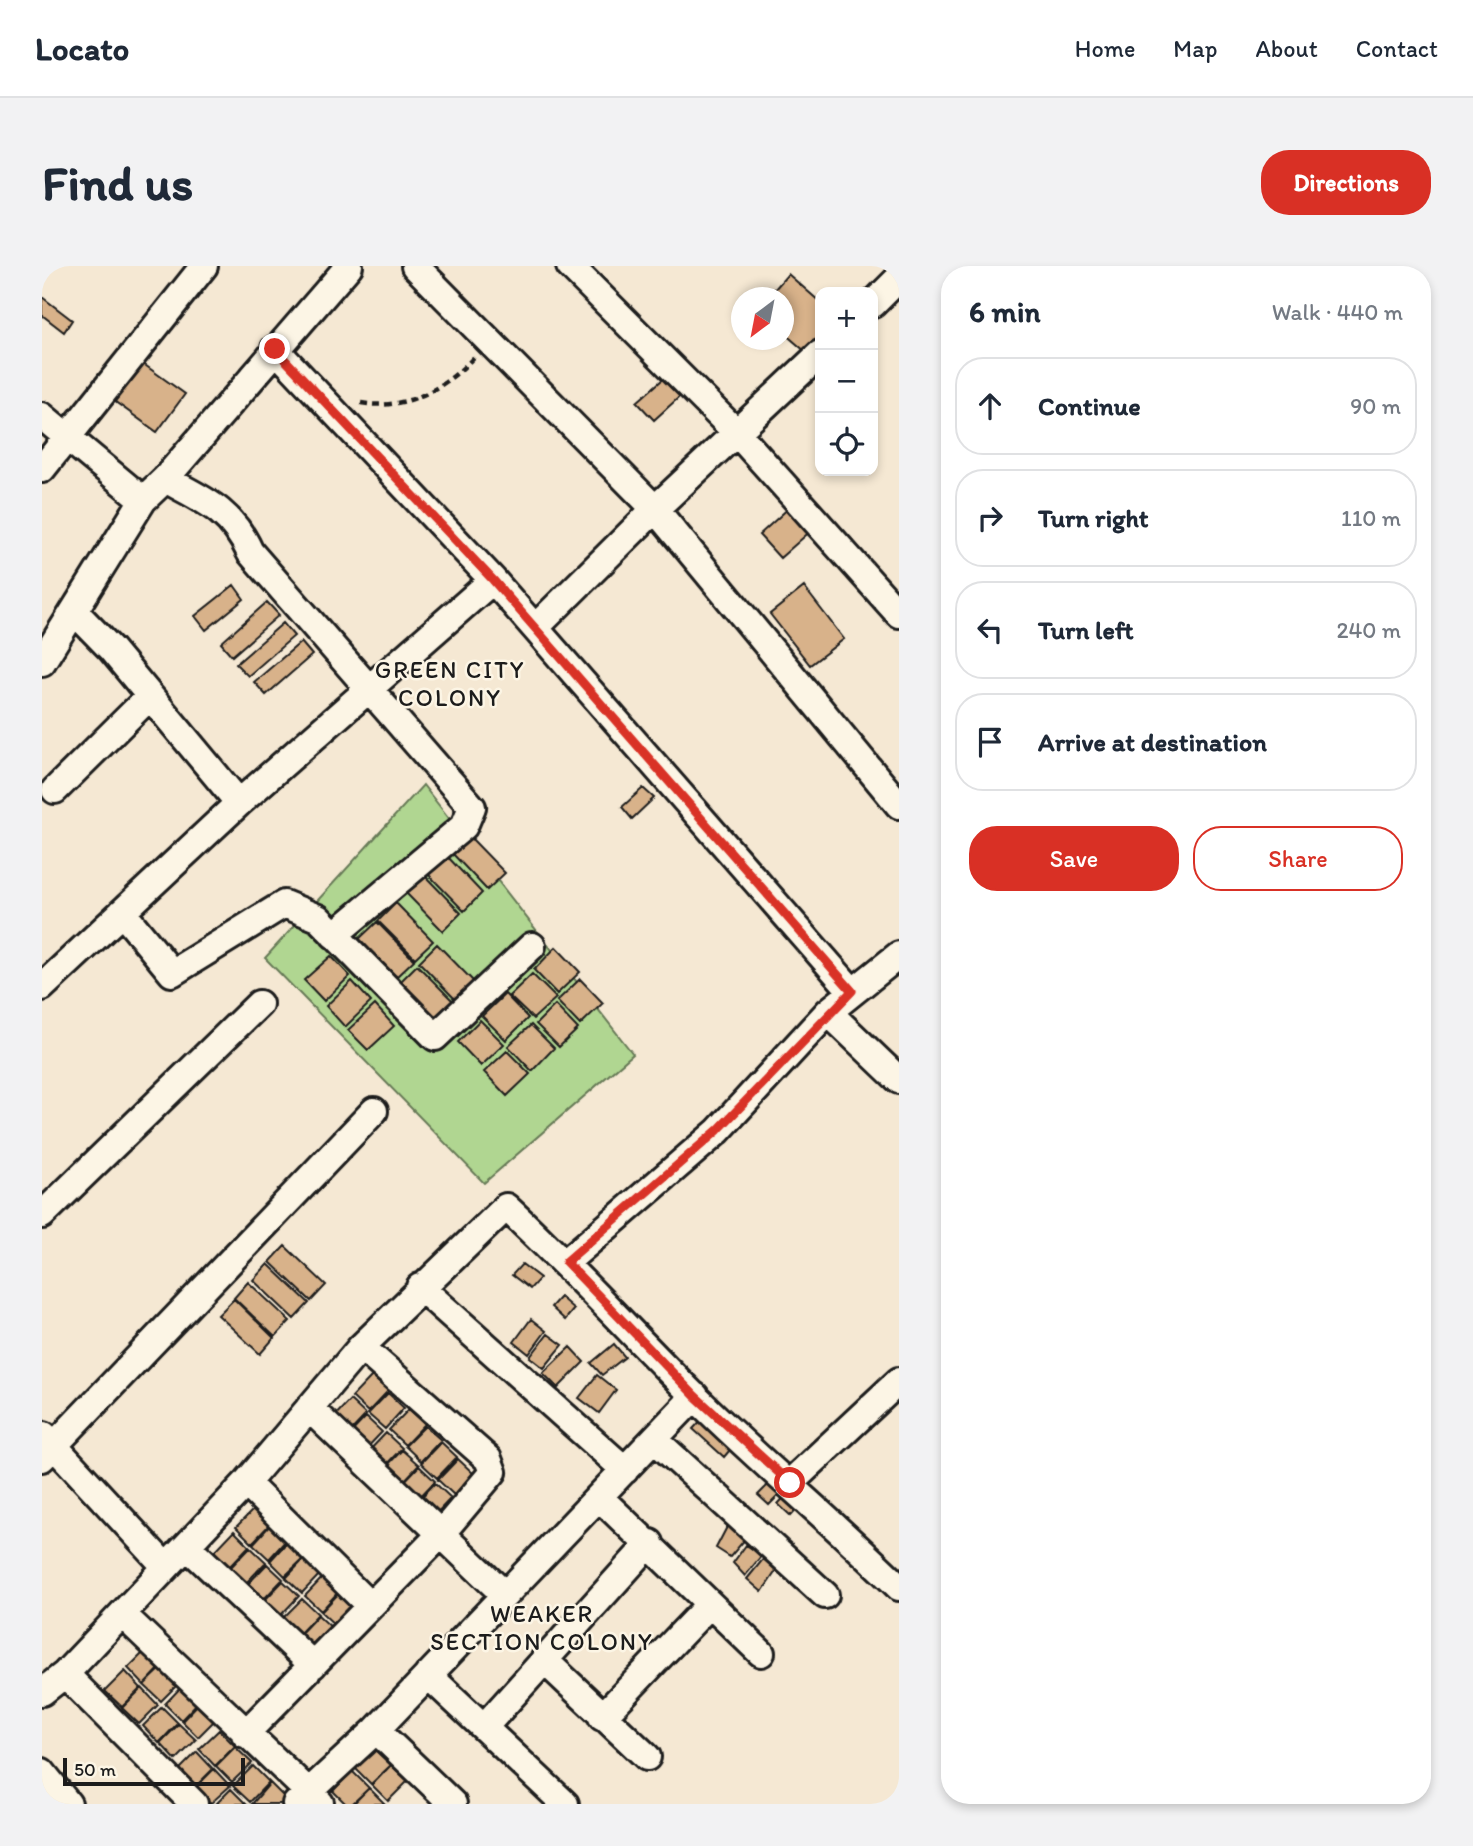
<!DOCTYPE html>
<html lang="en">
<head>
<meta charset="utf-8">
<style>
	body { margin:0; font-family:Itim,sans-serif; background:#f2f2f3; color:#1f2937 }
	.controls { position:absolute; right:21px; top:21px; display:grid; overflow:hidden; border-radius:14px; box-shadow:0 4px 10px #0003 }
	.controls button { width:63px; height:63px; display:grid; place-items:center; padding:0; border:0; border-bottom:2px solid #e0e1e3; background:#fff; color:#1f2937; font:35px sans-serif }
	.compass { position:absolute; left:689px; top:21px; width:63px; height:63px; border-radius:50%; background:#fff; box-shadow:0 4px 10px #0003; rotate:212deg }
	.scale { position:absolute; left:21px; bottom:18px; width:182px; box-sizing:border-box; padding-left:7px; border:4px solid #1c1c1c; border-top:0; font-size:19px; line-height:24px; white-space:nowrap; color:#1c1c1c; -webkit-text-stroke:5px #fcf5e5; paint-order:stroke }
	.stop { position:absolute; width:21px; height:21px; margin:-16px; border:5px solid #d93025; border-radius:50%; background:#fff }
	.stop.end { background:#d93025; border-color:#fff; box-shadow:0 2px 7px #0008 }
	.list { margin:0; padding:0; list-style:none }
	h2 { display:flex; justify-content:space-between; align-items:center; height:91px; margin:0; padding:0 28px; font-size:30px }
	h2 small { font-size:23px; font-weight:400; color:#747a83 }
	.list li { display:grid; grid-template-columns:46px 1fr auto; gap:21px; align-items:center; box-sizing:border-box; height:98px; margin:0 14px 14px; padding:0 14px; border:2px solid #e0e1e3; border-radius:28px }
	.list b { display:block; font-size:26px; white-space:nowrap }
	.list em { font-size:23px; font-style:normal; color:#747a83 }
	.actions { display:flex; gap:14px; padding:21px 28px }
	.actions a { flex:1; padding:16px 0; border:2px solid #d93025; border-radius:28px; text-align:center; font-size:24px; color:#d93025 }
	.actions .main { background:#d93025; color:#fff }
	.icon { flex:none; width:38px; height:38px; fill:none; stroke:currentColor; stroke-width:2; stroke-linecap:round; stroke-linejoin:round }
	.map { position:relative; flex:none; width:857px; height:1538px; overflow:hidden; border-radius:28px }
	header { display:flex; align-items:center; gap:42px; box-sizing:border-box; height:98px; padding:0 35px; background:#fff; border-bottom:2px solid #e0e1e3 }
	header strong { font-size:33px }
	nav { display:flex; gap:38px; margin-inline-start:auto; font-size:24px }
	.intro { display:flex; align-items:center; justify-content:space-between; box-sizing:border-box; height:168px; padding:0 42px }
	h1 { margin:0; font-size:49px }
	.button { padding:18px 32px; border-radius:28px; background:#d93025; color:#fff; font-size:24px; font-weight:700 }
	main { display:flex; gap:42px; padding:0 42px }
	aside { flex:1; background:#fff; border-radius:28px; box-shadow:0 4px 10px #0003 }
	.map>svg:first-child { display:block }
	.green { fill:#b0d691; stroke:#667956; stroke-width:2 }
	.building { fill:#d8b28a; stroke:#1c1c1c; stroke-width:2 }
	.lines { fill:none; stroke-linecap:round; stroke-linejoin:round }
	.street-casing { stroke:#1c1c1c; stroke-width:32 }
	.path { stroke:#1c1c1c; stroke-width:4.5; stroke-dasharray:7 5; stroke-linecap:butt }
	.street { stroke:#fcf5e5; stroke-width:26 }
	.route { stroke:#d93025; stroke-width:9 }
	.labels { text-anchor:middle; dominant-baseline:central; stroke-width:5; stroke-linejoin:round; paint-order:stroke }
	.neighbourhood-label { font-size:24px; letter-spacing:2px; fill:#1c1c1c; stroke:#fcf5e5 }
</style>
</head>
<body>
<header>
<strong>Locato</strong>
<nav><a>Home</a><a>Map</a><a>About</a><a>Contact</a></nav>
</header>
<div class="intro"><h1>Find us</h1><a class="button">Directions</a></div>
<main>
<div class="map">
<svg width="857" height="1538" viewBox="0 0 857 1538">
	<rect width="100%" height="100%" fill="#f5e8d3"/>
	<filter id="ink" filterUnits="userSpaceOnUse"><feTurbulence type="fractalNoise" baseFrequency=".0143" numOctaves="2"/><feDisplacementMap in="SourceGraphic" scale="14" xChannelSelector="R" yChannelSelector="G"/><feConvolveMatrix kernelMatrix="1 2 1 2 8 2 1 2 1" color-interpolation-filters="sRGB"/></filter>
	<g filter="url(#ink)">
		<path class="green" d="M381 519 591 788 442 917 223 692Z"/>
		<path class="building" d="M746 8 778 36V85L772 93 741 66V32H725Z
			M0 31 30 54 22 66 0 49Z
			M100 97 143 128 115 166 72 135Z
			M629 106 645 124 612 154 595 136Z
			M750 239 771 263 738 292 717 269Z
			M192 319 202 333 164 364 153 350Z
			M762 321 802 373 768 399 728 348Z
			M225 336 237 349 190 390 179 377Z
			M241 357 252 370 206 410 194 398Z
			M259 376 270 389 224 429 212 416Z
			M601 522 612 532 590 553 580 541Z
			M426 569 463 607 445 624 409 586Z
			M404 589 440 627 422 645 385 607Z
			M382 609 419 647 401 665 364 627Z
			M354 637 391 675 373 692 336 655Z
			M335 656 372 694 354 711 317 673Z
			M395 678 432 716 414 734 377 696Z
			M514 681 538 706 515 728 492 704Z
			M289 690 308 710 282 735 262 714Z
			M375 699 412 736 394 754 357 717Z
			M490 708 514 732 491 753 467 730Z
			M538 713 561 737 538 759 515 735Z
			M310 715 329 736 303 761 284 740Z
			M463 728 486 752 464 774 440 750Z
			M333 739 352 760 326 784 306 764Z
			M513 739 536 763 517 781 494 758Z
			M438 754 462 778 439 800 416 776Z
			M489 759 512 782 490 805 466 780Z
			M465 785 488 808 465 830 442 806Z
			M243 980 284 1019 269 1035 228 996Z
			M226 998 267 1037 252 1053 211 1014Z
			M480 998 498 1012 488 1023 470 1009Z
			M206 1016 248 1055 233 1071 192 1032Z
			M518 1031 532 1043 523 1054 509 1041Z
			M192 1033 232 1072 218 1088 176 1049Z
			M489 1053 504 1065 487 1088 472 1076Z
			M506 1068 521 1079 502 1102 488 1091Z
			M572 1078 583 1091 560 1109 549 1097Z
			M528 1081 542 1096 516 1122 501 1107Z
			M555 1109 574 1124 557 1147 537 1132Z
			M330 1110 346 1125 326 1146 310 1131Z
			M346 1127 362 1142 343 1163 326 1148Z
			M308 1134 324 1149 304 1170 288 1155Z
			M367 1143 383 1158 363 1179 347 1164Z
			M324 1151 340 1166 320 1187 304 1172Z
			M662 1151 693 1178 682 1191 651 1163Z
			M383 1160 399 1174 379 1195 363 1180Z
			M344 1167 360 1182 340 1203 324 1188Z
			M399 1176 415 1191 395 1212 379 1197Z
			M360 1184 377 1199 357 1220 341 1204Z
			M416 1193 432 1208 412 1229 396 1214Z
			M377 1200 393 1215 373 1236 357 1221Z
			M731 1214 741 1225 727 1239 716 1229Z
			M393 1217 409 1232 389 1253 373 1238Z
			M746 1227 759 1239 749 1250 736 1238Z
			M214 1241 230 1256 210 1277 194 1261Z
			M230 1257 246 1272 227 1293 211 1278Z
			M686 1259 705 1271 688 1291 674 1282Z
			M192 1265 207 1280 187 1301 172 1286Z
			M247 1274 264 1290 243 1310 228 1295Z
			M704 1279 720 1289 703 1310 691 1297Z
			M208 1281 224 1296 204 1317 188 1302Z
			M264 1291 280 1306 260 1327 244 1312Z
			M722 1292 736 1302 720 1326 705 1313Z
			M225 1298 241 1313 221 1334 205 1319Z
			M283 1309 298 1324 279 1345 263 1330Z
			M241 1315 257 1330 237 1351 221 1336Z
			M299 1325 315 1341 295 1361 279 1346Z
			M260 1333 276 1348 256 1369 240 1353Z
			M276 1349 292 1364 272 1385 256 1370Z
			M105 1383 121 1399 102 1419 86 1402Z
			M122 1400 138 1416 119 1435 102 1419Z
			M83 1405 99 1422 80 1441 63 1425Z
			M142 1418 158 1434 139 1454 123 1438Z
			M100 1422 116 1439 97 1458 80 1442Z
			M159 1435 176 1451 156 1471 140 1455Z
			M120 1441 136 1457 117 1477 101 1460Z
			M137 1458 154 1474 134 1494 118 1477Z
			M177 1464 193 1480 173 1500 157 1483Z
			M193 1481 210 1497 190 1516 174 1500Z
			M332 1483 349 1499 329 1518 313 1502Z
			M155 1486 171 1503 152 1522 135 1506Z
			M349 1499 366 1515 346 1535 330 1519Z
			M211 1500 227 1516 208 1536 191 1520Z
			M172 1503 188 1520 168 1538 152 1523Z
			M310 1505 327 1522 310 1538H304L291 1525Z
			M228 1517 244 1533 239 1538H210Z
			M327 1522 343 1538H311Z
			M189 1523 204 1538H174Z"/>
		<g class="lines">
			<defs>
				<path id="street" d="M373 0 613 243 857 539
					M528 0 696 168 857 348
					M831 38 857 12
					M233 83 451 314 810 725
					M0 150 101 234
					M0 203 162 0
					M123 213C162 234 189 244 208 286L430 541 422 560 292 669
					M32 345 69 383 197 537
					M493 362 613 243 778 88
					M0 396 101 234 123 213 307 0
					M13 524 107 431
					M80 646 130 707 242 638 276 652 393 771 490 680
					M0 721 197 537 451 314
					M786 746 857 814
					M0 949 217 738
					M524 996 676 865 786 746 857 689
					M378 1021 583 1204
					M267 1142 463 1329
					M2 1169 124 1301
					M612 1173 783 1329
					M0 1192 332 845
					M204 1217 328 1340
					M748 1217 857 1115
					M557 1231 719 1387
					M145 1280 271 1399
					M80 1348 278 1537
					M502 1394 605 1491
					M23 1408 152 1538
					M386 1409 523 1538
					M0 1426 23 1408 204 1217 319 1081 464 941C529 1001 588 1066 651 1129 717 1195 790 1255 857 1321
					M560 1451 667 1339
					M443 1460 608 1277
					M334 1464 411 1538
					M203 1468 398 1269 451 1206 446 1193 319 1081
					M0 1506 26 1538
					M254 1538 334 1464 653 1130"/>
			</defs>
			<use href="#street" class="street-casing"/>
			<path class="path" d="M319 137C364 145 403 122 432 91"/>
			<use href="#street" class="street"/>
		</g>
	</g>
	<g class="lines" filter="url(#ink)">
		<path class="route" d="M233 83 451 314 810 725 676 864 524 996 653 1130 748 1217"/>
	</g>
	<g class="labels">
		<g class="neighbourhood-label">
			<text x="408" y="403">GREEN CITY<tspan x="408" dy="28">COLONY</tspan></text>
			<text x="500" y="1347">WEAKER<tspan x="500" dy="28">SECTION COLONY</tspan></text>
		</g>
	</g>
</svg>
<div class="controls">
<button>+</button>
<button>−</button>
<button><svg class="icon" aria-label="locate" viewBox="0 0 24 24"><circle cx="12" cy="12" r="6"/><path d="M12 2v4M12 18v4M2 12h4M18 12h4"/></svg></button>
</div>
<svg class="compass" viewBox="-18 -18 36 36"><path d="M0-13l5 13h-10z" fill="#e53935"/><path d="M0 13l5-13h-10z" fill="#747a83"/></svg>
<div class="scale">50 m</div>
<div class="stop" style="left:748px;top:1217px"></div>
<div class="stop end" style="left:233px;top:83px"></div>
</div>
<aside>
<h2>6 min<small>Walk · 440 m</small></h2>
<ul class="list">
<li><svg class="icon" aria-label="ahead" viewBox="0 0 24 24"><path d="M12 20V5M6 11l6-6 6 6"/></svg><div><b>Continue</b></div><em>90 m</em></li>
<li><svg class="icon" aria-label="right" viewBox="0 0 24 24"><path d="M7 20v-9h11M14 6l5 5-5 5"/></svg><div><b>Turn right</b></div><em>110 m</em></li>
<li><svg class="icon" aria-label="left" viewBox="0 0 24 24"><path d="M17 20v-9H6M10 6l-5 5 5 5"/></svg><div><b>Turn left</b></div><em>240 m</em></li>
<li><svg class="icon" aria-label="arrive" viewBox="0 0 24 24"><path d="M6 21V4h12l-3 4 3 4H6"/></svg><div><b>Arrive at destination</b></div></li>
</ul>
<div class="actions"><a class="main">Save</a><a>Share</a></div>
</aside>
</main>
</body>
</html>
